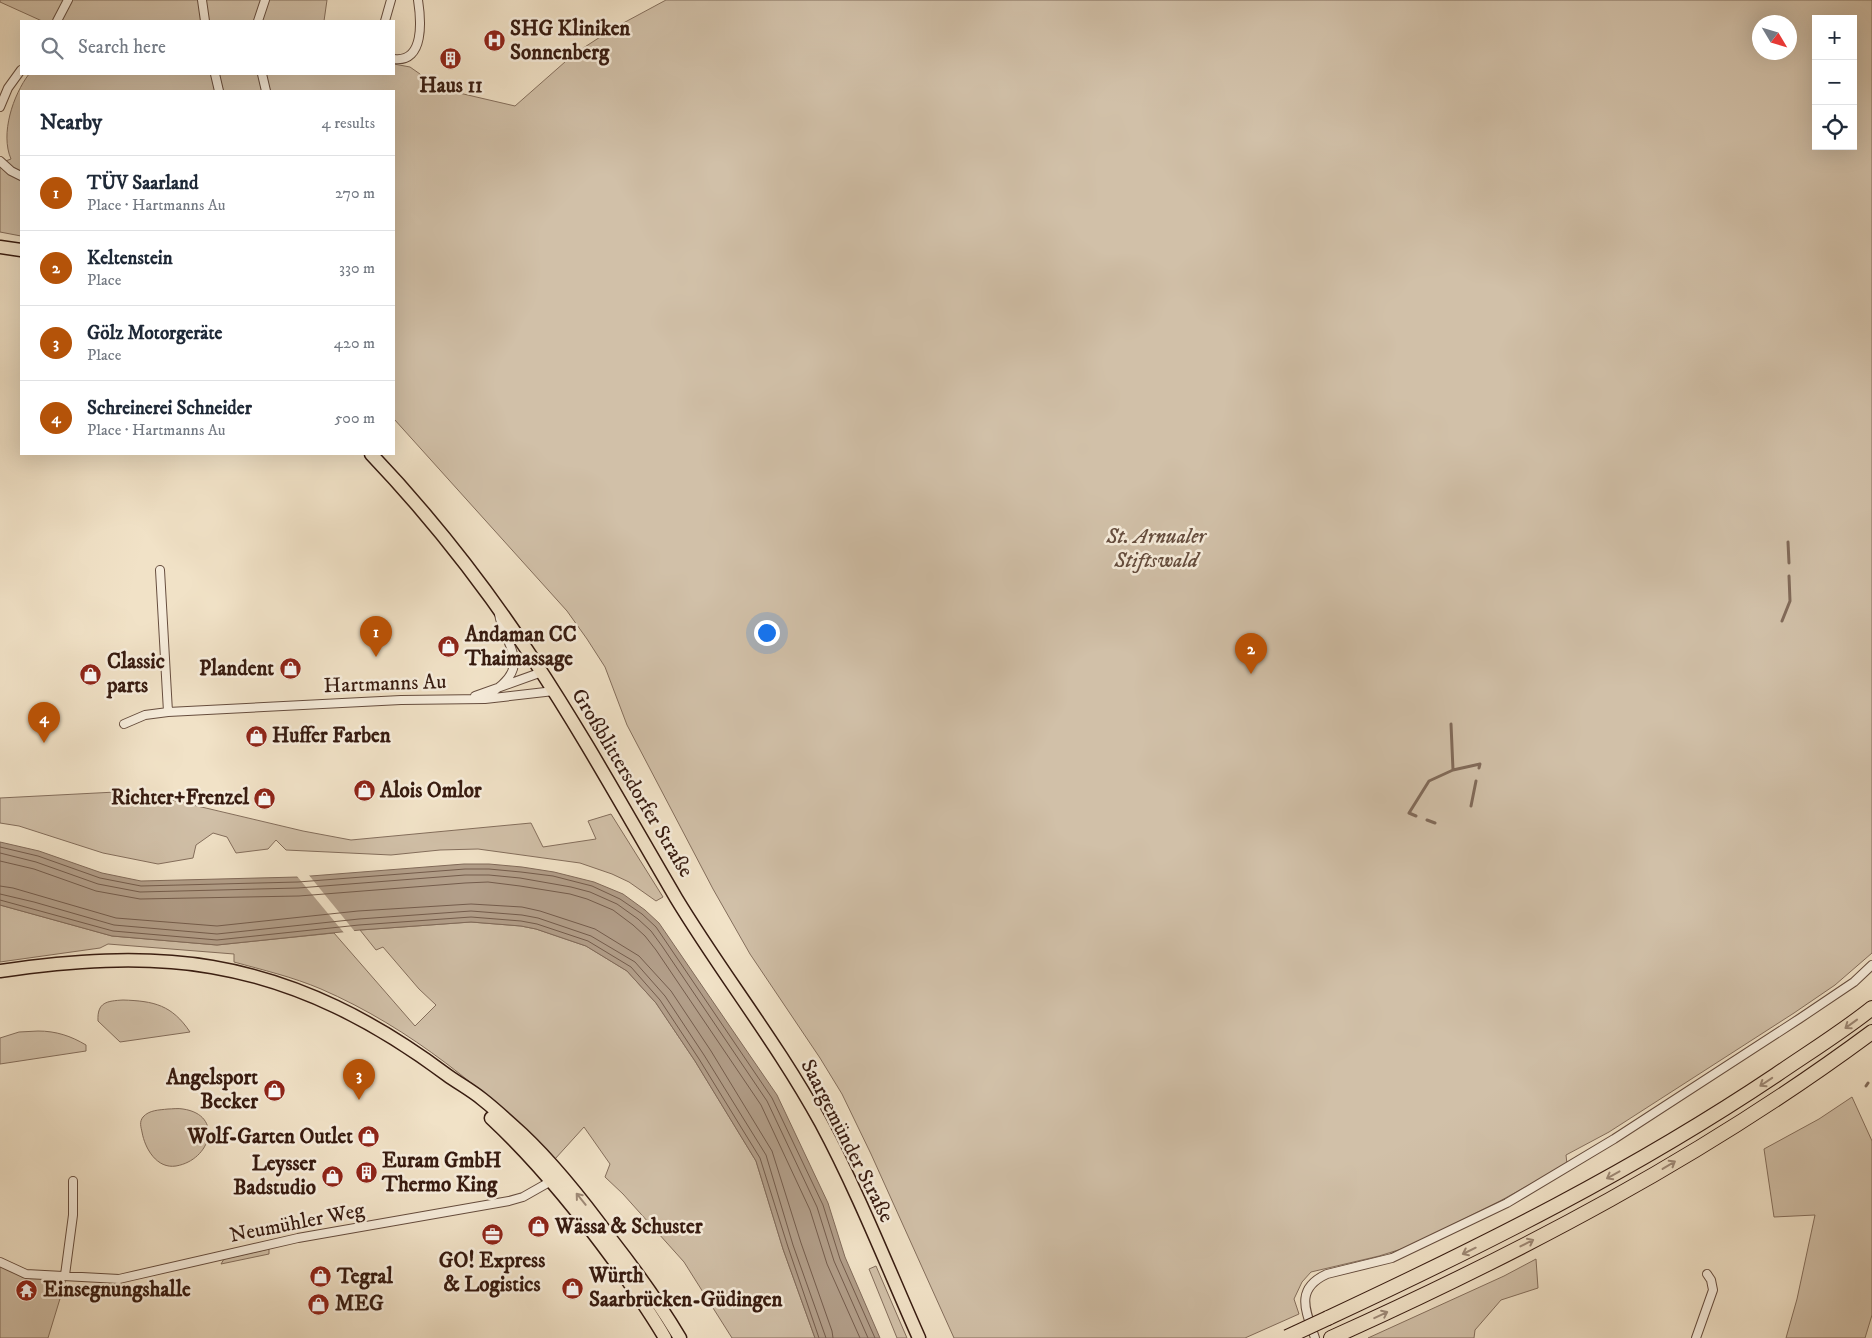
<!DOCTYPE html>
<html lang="en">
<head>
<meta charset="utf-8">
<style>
	body { margin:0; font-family:"IM FELL DW Pica",serif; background:#f2f2f3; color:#1f2937 }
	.controls { position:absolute; right:15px; top:15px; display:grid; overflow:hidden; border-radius:0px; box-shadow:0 5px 20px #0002 }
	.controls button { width:45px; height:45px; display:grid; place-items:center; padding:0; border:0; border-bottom:1px solid #e0e1e3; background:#fff; color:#1f2937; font:25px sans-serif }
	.compass { position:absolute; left:1752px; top:15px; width:45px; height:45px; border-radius:50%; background:#fff; box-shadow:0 5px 20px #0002; rotate:128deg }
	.you { position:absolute; left:766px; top:632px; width:18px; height:18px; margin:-12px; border:4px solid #fff; border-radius:50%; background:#1a73e8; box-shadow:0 0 0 8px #1a73e833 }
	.badge { display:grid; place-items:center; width:32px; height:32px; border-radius:50%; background:#b45309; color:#fff; font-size:16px; font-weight:700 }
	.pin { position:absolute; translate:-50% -41px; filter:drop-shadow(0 1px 2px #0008) }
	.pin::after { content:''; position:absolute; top:26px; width:18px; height:15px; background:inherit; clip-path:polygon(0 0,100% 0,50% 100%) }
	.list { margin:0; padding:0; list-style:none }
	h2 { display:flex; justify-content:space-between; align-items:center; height:65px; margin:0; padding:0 20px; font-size:21px }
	h2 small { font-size:16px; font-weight:400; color:#747a83 }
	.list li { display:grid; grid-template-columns:32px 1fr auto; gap:15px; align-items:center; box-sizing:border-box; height:75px; padding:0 20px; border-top:1px solid #e0e1e3 }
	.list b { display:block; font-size:19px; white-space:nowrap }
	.list p { margin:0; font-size:16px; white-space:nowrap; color:#747a83 }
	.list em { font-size:16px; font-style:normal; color:#747a83 }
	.icon { flex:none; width:28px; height:28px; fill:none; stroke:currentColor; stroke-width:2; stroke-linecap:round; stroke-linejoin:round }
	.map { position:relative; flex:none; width:1872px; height:1338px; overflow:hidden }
	.search { position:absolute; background:#fff; box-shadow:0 5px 20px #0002; left:20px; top:20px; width:375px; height:55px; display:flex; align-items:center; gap:12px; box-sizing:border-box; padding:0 18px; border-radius:0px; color:#747a83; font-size:19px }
	.panel { position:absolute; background:#fff; box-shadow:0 5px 20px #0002; left:20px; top:90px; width:375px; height:365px; border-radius:0px }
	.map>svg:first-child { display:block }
	.green { fill:#d1c0a8; stroke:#846e5c; fill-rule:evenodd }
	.water { fill:#b29e89; stroke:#816a59 }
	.pier { fill:#f1e2c7 }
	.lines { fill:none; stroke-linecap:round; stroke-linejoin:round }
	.shore { stroke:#745c4c; stroke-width:1 }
	.stream { stroke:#816a59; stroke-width:3 }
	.minor-casing { stroke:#664d3e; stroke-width:10 }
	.primary-casing { stroke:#371b10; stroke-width:15 }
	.motorway-casing { stroke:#371b10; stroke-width:16 }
	.minor { stroke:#f6ecdb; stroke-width:8 }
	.primary { stroke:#f1e2c7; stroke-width:12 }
	.motorway { stroke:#f1e2c7; stroke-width:14 }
	.motorway-bridge-casing { stroke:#371b10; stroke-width:16; stroke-linecap:butt }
	.motorway-bridge { stroke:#f1e2c7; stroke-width:14 }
	.oneway { stroke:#9d8875 }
	.labels { text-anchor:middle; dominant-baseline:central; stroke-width:5; stroke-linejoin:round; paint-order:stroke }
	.poi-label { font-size:21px; font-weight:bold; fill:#371b10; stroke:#f6ecdb; text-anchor:start }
	.park-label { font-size:21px; font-style:italic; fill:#654d3e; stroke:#f6ecdb }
	.street-label { font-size:21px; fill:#371b10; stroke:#f6ecdb }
</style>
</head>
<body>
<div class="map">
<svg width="1872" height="1338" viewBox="0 0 1872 1338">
	<rect width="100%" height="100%" fill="#f1e2c7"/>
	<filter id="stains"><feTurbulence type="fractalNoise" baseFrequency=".004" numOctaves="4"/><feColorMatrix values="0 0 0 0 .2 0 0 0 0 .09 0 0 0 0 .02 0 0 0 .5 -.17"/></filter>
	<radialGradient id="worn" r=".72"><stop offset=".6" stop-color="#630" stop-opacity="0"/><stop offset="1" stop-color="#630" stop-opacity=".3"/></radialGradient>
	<path class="green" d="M0 0H327L324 21H42L0 2Z
		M666 0H1872V953L1835 985 1794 1013 1609 1132 1566 1155 1567 1164 1500 1201 1408 1247 1379 1256 1311 1272 1302 1282 1294 1299 1299 1314 1245 1338H954L871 1154 842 1094 820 1058 750 954 713 889 627 725 605 667 587 639 567 611 394 419V91H21V236L0 232V163L11 159C0 134 13 95 29 74H394V64L410 67 420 74 429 86 515 106 574 54 614 28ZM1816 19H1853V146H1816ZM1760 22H1790V52H1760Z
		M116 792 172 800 303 831 351 840 531 823 543 847 596 839 588 821 611 814 663 897 656 901 629 882 612 874 580 863 478 849 440 850 391 855 286 850 276 840 268 849 236 853 227 837 213 833 196 845 193 858 158 864 103 853 19 826 0 823V798Z
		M0 905 112 936 217 945 334 933 415 1026 436 1005 419 989 383 947 376 950 360 930 471 922 521 926 536 929 586 946 627 971 656 1003 695 1061 756 1161 783 1249 815 1338H732L684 1262 623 1194 605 1177 610 1164 584 1127 555 1159C486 1091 411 1028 321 989 293 977 263 970 234 962V954L108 944 100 948 0 962Z
		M123 1000C154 1001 172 1005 190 1032L120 1042 98 1021C97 1002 107 1001 123 1000Z
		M38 1031C56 1031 71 1036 86 1045V1051L0 1064V1038L19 1032Z
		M1852 1097 1872 1141V1315L1865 1338H1786L1797 1299 1815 1215 1774 1217 1764 1149 1819 1119Z
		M168 1109C172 1109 178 1108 183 1109 224 1115 211 1160 176 1166 157 1169 145 1149 142 1132 141 1127 139 1122 143 1117 149 1110 159 1110 168 1109Z
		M269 1249V1254L221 1264 224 1259Z
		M1536 1259 1538 1288 1501 1300 1475 1330 1474 1338H1368L1504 1276Z
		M0 1265 22 1277 66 1279 48 1338H0Z
		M876 1266 907 1338H897L869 1269Z"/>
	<path class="water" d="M0 842 39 851 102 873 141 881 298 877 464 864H489L522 867 554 872 594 882 623 894 645 910 659 923 777 1095 828 1203 845 1257 880 1338H815L783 1249 756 1161 695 1061 656 1003 627 971 586 946 536 929 521 926 471 922 360 930 217 945 112 936 0 905Z"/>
	<path class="pier" d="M308 874 356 933 345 934 296 875Z"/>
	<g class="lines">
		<path class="shore" d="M0 847 38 856 100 878 141 886 298 882 465 869H489L521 872 553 876 592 886 620 899 642 914 656 927 772 1098 823 1205 840 1259 875 1338
			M0 853 36 862 98 884 140 892 298 888 465 875H489L520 878 571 887 590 892 617 904 638 919 651 931 662 946 767 1101 817 1207 834 1261 868 1338
			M0 861 34 869 96 891 140 899 299 896 465 883 488 882 520 886 570 894 587 899 613 910 633 925 645 936 656 950 761 1105 810 1210 827 1264 860 1338
			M0 886 13 888 116 918 217 926 358 911 471 904 522 907 540 911 595 929 639 956 671 991 711 1051 772 1151 801 1243 832 1331 833 1338
			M0 894 34 902 114 925 217 934 359 919 471 911 522 915 538 918 591 936 635 962 665 996 704 1055 766 1155 793 1245 826 1338
			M0 900 113 931 217 940 359 925 471 917 521 921 537 924 588 941 631 967 660 1000 699 1059 760 1158 788 1247 819 1338"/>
		<path class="stream" d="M1788 542 1789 563
			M1782 621 1790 601 1789 576
			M1451 724 1453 770
			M1471 806 1476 781
			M1416 816 1409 813 1429 781 1453 770 1480 764 1479 768
			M1427 820 1435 823
			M1866 1086 1868 1083"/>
		<defs>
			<path id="minor" d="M202 0 205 21
				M57 21 68 0
				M258 21 265 0
				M385 21 391 0
				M394 59C425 63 421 19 418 0
				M215 74 219 91
				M262 74 266 91
				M0 107 8 88 21 70
				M0 161 11 171 21 176
				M160 570 168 712
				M494 691C533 664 504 645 499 614
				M475 696 542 672
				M124 724 145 715 168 712 401 700 485 699 554 691
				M0 1262 26 1274 119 1279 298 1238 509 1201 523 1197 553 1180
				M65 1275 73 1215V1181
				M1315 1338C1306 1311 1294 1289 1327 1274L1392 1258 1507 1203 1614 1139 1799 1019 1854 982 1872 965
				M1696 1338 1713 1290 1711 1280 1707 1274"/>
			<path id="primary" d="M0 247 21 250
				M371 454C431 517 485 586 533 659 584 736 629 818 676 898 722 974 778 1044 821 1123 858 1192 887 1266 919 1338
				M0 971C69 961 142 955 212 967 300 982 376 1022 447 1075 458 1083 471 1090 482 1099 496 1110 509 1122 522 1134 556 1166 584 1202 611 1239 636 1271 659 1303 680 1338
				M491 1118C538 1162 577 1210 615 1262 632 1287 650 1312 665 1338"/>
			<path id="motorway" d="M1328 1318C1484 1245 1633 1171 1776 1075 1808 1053 1842 1032 1872 1008
				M1331 1338C1520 1253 1705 1156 1872 1032"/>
		</defs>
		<use href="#minor" class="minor-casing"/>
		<use href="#primary" class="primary-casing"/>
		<use href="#motorway" class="motorway-casing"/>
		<use href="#minor" class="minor"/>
		<use href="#primary" class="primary"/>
		<use href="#motorway" class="motorway"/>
		<defs>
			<path id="motorway-bridge" d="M1287 1337 1328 1318"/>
		</defs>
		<use href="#motorway-bridge" class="motorway-bridge-casing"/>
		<use href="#motorway-bridge" class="motorway-bridge"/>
	</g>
	<defs><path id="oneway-shaft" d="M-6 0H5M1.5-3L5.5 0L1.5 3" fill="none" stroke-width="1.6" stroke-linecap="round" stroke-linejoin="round" transform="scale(1.25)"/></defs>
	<g class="oneway">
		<use href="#oneway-shaft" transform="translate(1851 1024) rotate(144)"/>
		<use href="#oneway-shaft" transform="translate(1766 1082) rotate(146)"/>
		<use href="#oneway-shaft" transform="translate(1669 1165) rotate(-31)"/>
		<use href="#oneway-shaft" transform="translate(1613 1175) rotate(151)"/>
		<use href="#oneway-shaft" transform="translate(581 1199) rotate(-129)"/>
		<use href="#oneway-shaft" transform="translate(1527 1243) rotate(-27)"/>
		<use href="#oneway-shaft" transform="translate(1469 1251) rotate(154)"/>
		<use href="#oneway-shaft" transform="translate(1381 1315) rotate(-25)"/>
	</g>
	<defs>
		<symbol id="hospital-disc" viewBox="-11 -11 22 22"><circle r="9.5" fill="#8f2418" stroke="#f6ecdb"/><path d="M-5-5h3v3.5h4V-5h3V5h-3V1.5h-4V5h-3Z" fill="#fff"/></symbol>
		<symbol id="building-disc" viewBox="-11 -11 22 22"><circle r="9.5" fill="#8f2418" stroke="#f6ecdb"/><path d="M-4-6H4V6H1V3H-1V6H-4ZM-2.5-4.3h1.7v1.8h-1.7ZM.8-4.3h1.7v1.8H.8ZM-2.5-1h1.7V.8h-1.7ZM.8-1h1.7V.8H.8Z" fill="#fff"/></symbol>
		<symbol id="shop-disc" viewBox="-11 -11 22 22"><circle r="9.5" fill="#8f2418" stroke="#f6ecdb"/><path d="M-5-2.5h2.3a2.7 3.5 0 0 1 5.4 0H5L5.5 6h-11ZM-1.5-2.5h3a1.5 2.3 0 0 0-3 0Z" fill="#fff"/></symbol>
		<symbol id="office-disc" viewBox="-11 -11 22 22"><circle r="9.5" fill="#8f2418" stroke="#f6ecdb"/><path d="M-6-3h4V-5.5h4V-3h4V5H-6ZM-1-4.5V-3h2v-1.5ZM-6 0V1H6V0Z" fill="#fff"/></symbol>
		<symbol id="temple-disc" viewBox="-11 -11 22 22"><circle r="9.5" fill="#8f2418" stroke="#f6ecdb"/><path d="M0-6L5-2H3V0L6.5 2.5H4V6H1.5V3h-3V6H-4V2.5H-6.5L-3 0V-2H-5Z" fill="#fff"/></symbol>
	</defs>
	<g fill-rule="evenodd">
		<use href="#hospital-disc" x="482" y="28" width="25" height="25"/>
		<use href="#building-disc" x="438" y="46" width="25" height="25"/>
		<use href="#shop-disc" x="436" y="634" width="25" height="25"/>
		<use href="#shop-disc" x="278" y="656" width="25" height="25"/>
		<use href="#shop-disc" x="78" y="662" width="25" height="25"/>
		<use href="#shop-disc" x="244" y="724" width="25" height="25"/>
		<use href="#shop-disc" x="352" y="778" width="25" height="25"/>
		<use href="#shop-disc" x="252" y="786" width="25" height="25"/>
		<use href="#shop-disc" x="262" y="1078" width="25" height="25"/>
		<use href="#shop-disc" x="356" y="1124" width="25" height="25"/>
		<use href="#building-disc" x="354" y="1160" width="25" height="25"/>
		<use href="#shop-disc" x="320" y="1164" width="25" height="25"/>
		<use href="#shop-disc" x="526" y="1214" width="25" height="25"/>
		<use href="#office-disc" x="480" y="1222" width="25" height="25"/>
		<use href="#shop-disc" x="308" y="1264" width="25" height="25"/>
		<use href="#shop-disc" x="560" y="1276" width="25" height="25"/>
		<use href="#temple-disc" x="14" y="1278" width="25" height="25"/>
		<use href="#shop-disc" x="306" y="1292" width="25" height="25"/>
	</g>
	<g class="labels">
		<g class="poi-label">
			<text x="510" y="29">SHG Kliniken<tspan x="510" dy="24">Sonnenberg</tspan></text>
			<text x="451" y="86" text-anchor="middle">Haus 11</text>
			<text x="465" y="635">Andaman CC<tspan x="465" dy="24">Thaimassage</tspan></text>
			<text x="107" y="662">Classic<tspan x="107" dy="24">parts</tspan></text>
			<text x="274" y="669" text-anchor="end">Plandent</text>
			<text x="272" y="736">Huffer Farben</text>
			<text x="380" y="791">Alois Omlor</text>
			<text x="249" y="798" text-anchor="end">Richter+Frenzel</text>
			<text x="258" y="1078" text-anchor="end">Angelsport<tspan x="258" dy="24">Becker</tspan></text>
			<text x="353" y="1137" text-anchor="end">Wolf-Garten Outlet</text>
			<text x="382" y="1161">Euram GmbH<tspan x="382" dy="24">Thermo King</tspan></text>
			<text x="316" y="1164" text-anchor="end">Leysser<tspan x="316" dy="24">Badstudio</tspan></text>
			<text x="555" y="1227">Wässa &amp; Schuster</text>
			<text x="492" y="1261" text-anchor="middle">GO! Express<tspan x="492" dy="24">&amp; Logistics</tspan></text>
			<text x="589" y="1276">Würth<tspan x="589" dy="24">Saarbrücken-Güdingen</tspan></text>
			<text x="337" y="1277">Tegral</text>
			<text x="43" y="1290">Einsegnungshalle</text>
			<text x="335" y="1304">MEG</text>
		</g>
		<g class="park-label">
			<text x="1156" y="537">St. Arnualer<tspan x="1156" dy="24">Stiftswald</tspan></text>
		</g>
		<g class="street-label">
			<text transform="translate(385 684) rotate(-2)">Hartmanns Au</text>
			<text transform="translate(632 783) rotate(59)">Großblittersdorfer Straße</text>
			<text transform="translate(847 1141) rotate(63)">Saargemünder Straße</text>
			<text transform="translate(297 1223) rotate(-11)">Neumühler Weg</text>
		</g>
	</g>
	<rect width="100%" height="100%" filter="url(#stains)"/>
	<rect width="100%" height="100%" fill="url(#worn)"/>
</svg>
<div class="controls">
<button>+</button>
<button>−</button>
<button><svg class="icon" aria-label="locate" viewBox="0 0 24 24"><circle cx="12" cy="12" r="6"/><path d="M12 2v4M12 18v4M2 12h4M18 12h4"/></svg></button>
</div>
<svg class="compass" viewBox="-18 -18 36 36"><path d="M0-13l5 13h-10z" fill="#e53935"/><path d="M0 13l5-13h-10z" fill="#747a83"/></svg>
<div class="you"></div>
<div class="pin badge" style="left:376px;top:657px">1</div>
<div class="pin badge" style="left:1251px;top:674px">2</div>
<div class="pin badge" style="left:359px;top:1100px">3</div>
<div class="pin badge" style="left:44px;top:743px">4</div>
<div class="search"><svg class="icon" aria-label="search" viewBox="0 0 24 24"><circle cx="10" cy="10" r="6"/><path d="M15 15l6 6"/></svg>Search here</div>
<section class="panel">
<h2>Nearby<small>4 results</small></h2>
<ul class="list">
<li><span class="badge">1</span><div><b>TÜV Saarland</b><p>Place · Hartmanns Au</p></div><em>270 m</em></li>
<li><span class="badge">2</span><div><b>Keltenstein</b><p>Place</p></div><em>330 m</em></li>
<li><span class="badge">3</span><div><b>Gölz Motorgeräte</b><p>Place</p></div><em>420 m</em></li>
<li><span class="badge">4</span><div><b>Schreinerei Schneider</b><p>Place · Hartmanns Au</p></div><em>500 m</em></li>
</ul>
</section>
</div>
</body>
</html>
